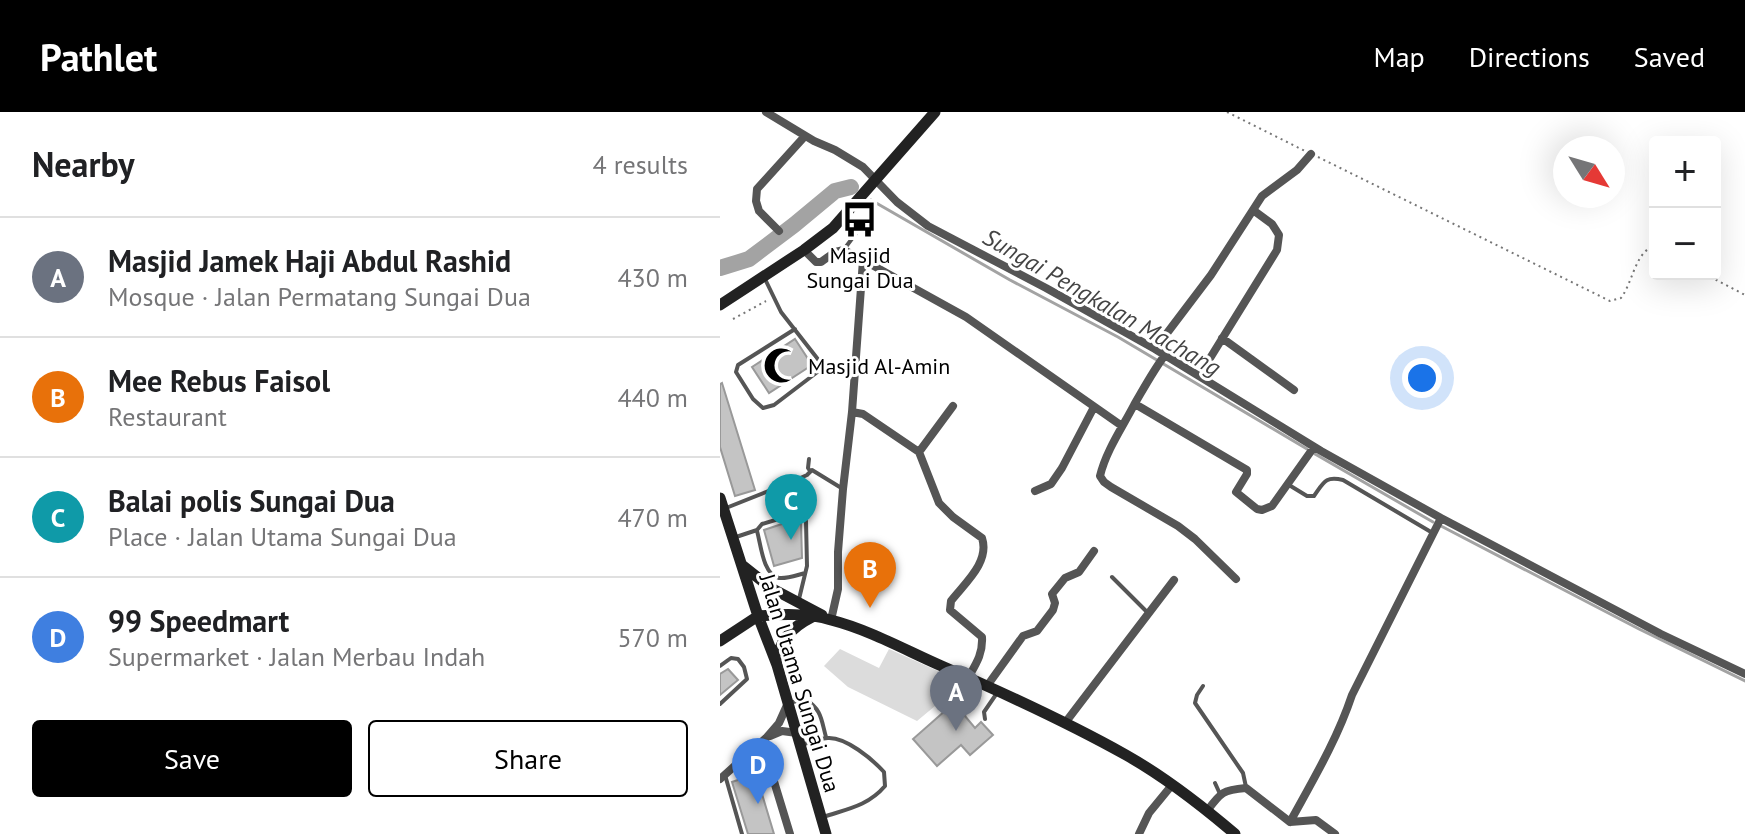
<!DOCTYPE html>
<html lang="en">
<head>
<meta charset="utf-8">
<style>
	body { margin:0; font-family:"PT Sans",sans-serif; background:#f6f6f6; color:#202124 }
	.controls { position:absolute; right:24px; top:24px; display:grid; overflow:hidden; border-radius:8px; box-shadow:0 8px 32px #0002 }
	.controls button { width:72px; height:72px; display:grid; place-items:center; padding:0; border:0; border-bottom:2px solid #e0e0e0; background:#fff; color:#202124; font:40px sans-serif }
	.compass { position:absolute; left:833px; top:24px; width:72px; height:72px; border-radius:50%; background:#fff; box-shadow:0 8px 32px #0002; rotate:127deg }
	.you { position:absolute; left:702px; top:266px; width:28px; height:28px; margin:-20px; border:6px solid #fff; border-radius:50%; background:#1a73e8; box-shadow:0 0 0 12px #1a73e833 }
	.badge { display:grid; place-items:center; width:52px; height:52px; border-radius:50%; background:#000; color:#fff; font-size:26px; font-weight:700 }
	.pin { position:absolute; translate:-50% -66px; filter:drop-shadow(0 2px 4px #0008) }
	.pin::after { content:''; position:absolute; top:42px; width:28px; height:24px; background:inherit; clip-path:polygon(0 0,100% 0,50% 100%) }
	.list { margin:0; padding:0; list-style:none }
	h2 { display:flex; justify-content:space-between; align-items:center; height:104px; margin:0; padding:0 32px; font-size:34px }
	h2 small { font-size:26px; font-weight:400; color:#757577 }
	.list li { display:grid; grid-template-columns:52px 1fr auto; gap:24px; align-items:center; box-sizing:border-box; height:120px; padding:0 32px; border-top:2px solid #e0e0e0 }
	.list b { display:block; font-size:30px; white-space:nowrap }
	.list p { margin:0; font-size:26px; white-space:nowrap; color:#757577 }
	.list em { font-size:26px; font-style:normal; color:#757577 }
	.actions { display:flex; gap:16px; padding:24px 32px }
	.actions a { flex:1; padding:18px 0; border:2px solid #000; border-radius:8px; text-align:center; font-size:28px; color:#000 }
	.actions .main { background:#000; color:#fff }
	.map { position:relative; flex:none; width:1025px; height:722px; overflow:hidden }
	header { display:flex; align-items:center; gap:48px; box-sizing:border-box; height:112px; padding:0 40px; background:#000; color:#fff }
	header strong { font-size:38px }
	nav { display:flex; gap:44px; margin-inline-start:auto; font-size:28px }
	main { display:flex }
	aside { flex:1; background:#fff }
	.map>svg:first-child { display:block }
	.green { fill:#dcdcdc }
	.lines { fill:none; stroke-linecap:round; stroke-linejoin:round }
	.stream { stroke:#a3a3a3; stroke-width:3 }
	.river { stroke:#a3a3a3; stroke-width:16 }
	.building { fill:#c4c4c4; stroke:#999; stroke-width:2 }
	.path { stroke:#777; stroke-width:2; stroke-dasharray:2 4; stroke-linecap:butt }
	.lane { stroke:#555; stroke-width:4 }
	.street { stroke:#555; stroke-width:8 }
	.secondary { stroke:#222; stroke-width:11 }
	.labels { text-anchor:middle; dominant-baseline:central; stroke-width:6; stroke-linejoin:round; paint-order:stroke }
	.poi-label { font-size:22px; fill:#000; stroke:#fff }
	.street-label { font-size:22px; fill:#000; stroke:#fff }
	.water-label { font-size:24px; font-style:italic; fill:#444; stroke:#fff }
</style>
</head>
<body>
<header>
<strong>Pathlet</strong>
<nav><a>Map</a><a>Directions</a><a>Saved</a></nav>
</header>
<main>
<aside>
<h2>Nearby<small>4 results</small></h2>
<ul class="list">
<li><span class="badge" style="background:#6b7280">A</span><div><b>Masjid Jamek Haji Abdul Rashid</b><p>Mosque · Jalan Permatang Sungai Dua</p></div><em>430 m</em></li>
<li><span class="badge" style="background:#e8710a">B</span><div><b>Mee Rebus Faisol</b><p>Restaurant</p></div><em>440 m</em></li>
<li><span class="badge" style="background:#0f9aa8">C</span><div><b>Balai polis Sungai Dua</b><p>Place · Jalan Utama Sungai Dua</p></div><em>470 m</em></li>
<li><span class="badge" style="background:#3f7fe0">D</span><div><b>99 Speedmart</b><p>Supermarket · Jalan Merbau Indah</p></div><em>570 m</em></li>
</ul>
<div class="actions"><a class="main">Save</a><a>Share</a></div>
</aside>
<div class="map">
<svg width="1025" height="722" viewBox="0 0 1025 722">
	<rect width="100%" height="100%" fill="#fff"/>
	<path class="green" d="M120 537 159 556 169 537 260 578 246 605 227 584 197 609 128 575 104 554Z"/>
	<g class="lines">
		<path class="stream" d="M151 88 290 168 398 225 587 337
			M595 342 713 410
			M721 414 919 517 1025 569"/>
		<path class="river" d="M0 156 29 147 74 113 115 79 131 75"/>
	</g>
	<path class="building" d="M75 227 92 253 49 281 32 255Z
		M2 271 35 378 15 384 0 335V272Z
		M77 407 81 411 82 446 54 454 44 418Z
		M8 557 18 568 0 583V562Z
		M234 591 255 616 261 610 273 623 250 643 241 633 217 654 193 627Z
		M36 662 54 722H28L12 670Z"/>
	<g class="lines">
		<path class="path" d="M507 0 585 39
			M598 45 890 189 901 186C912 171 914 148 928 137L935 138
			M985 162 1025 183
			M13 207 46 189"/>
		<path class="lane" d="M125 136 146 108
			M45 167 61 200 104 255 54 293 43 296 33 287 16 260 18 253 75 217
			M104 255 133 262
			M89 347 88 356 90 359
			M569 373 587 384H594C604 370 605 364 623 368L711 420
			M6 396 76 368 87 363 92 358 123 377
			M37 419C41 433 43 463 59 466 67 467 77 463 85 461
			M16 425 37 418 42 412 78 401 86 409 87 454 79 487
			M392 465 427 500
			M0 554 11 546 18 547 24 555 27 567 0 592
			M483 574 477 583 475 591 523 661 526 675
			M69 591 85 587C102 598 101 607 106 625
			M265 607 264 600 277 581
			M82 633C90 630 100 626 108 626 126 625 152 647 164 660L165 674C148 694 127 697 103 705
			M5 663 22 722
			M495 671 500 682"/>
		<path class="street" d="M46 0 94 29 115 38 143 55 177 90 208 114 326 176 435 237 601 339 721 406 941 522 1025 562
			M59 119 39 99 36 89 37 77 85 24
			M84 138 96 150H101L115 140 124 138 143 148 246 205 402 314
			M502 226 574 278
			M435 237 491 163 542 84 577 58 591 42
			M445 243C433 259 424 276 414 293 402 316 386 339 380 364L384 370 391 375 458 414 475 427 516 467
			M479 264 557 138 559 123 552 112 533 98
			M415 292 527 358V362L516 380 537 397 542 398 552 394 594 335
			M132 300 143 302 199 340 219 391 233 405 262 426C270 450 245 471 231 489L230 498 262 525C263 542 256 552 248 566
			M199 340 233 294
			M315 379 331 372 342 356 374 295
			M111 508 118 477V440L123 377 132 300 143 148
			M267 574 303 524 317 519 333 498 335 491 332 482 345 466 359 460 374 439
			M345 611 454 468
			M50 624 62 619 77 621
			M42 630 70 722
			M0 667 46 626 59 611 68 591
			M487 699C501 680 503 678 526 676L570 710 596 708 615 722
			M570 710C593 668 617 628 632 583L721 406
			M419 722 429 701 452 673"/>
		<path class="secondary" d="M0 193 84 138 113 116 215 0
			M0 386 38 504 57 553 106 722
			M22 453 51 476 102 503
			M38 504C62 502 87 501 111 508 150 518 187 539 224 555 286 582 347 610 406 643 445 665 481 693 515 722
			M0 529 38 504
			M57 549C59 528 74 514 92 505"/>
	</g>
	<defs>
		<symbol id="bus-bare" viewBox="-9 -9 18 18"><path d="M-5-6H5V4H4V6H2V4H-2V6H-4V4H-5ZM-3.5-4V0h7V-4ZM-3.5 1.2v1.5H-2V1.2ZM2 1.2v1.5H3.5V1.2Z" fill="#000" stroke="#fff" stroke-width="2.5" paint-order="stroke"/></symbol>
		<symbol id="mosque-bare" viewBox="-9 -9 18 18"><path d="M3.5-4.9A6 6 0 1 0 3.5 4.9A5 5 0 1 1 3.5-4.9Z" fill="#000" stroke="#fff" stroke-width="2.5" paint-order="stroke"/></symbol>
	</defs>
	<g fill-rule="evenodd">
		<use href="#bus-bare" x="114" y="82" width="51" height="51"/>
		<use href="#mosque-bare" x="36" y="228" width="51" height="51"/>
	</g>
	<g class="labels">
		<g class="poi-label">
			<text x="140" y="143">Masjid<tspan x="140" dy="25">Sungai Dua</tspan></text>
			<text x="88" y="254" text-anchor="start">Masjid Al-Amin</text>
		</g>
		<g class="street-label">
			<text transform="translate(80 571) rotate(73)">Jalan Utama Sungai Dua</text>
		</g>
		<g class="water-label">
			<text transform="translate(382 190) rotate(30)">Sungai Pengkalan Machang</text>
		</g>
	</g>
</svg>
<div class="controls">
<button>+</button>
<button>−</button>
</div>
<svg class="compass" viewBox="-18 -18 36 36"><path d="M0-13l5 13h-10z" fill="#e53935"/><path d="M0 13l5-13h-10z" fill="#757577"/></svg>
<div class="you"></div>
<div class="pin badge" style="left:236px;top:619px;background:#6b7280">A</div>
<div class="pin badge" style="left:150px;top:496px;background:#e8710a">B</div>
<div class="pin badge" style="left:71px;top:428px;background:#0f9aa8">C</div>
<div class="pin badge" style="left:38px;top:692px;background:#3f7fe0">D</div>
</div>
</main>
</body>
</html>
